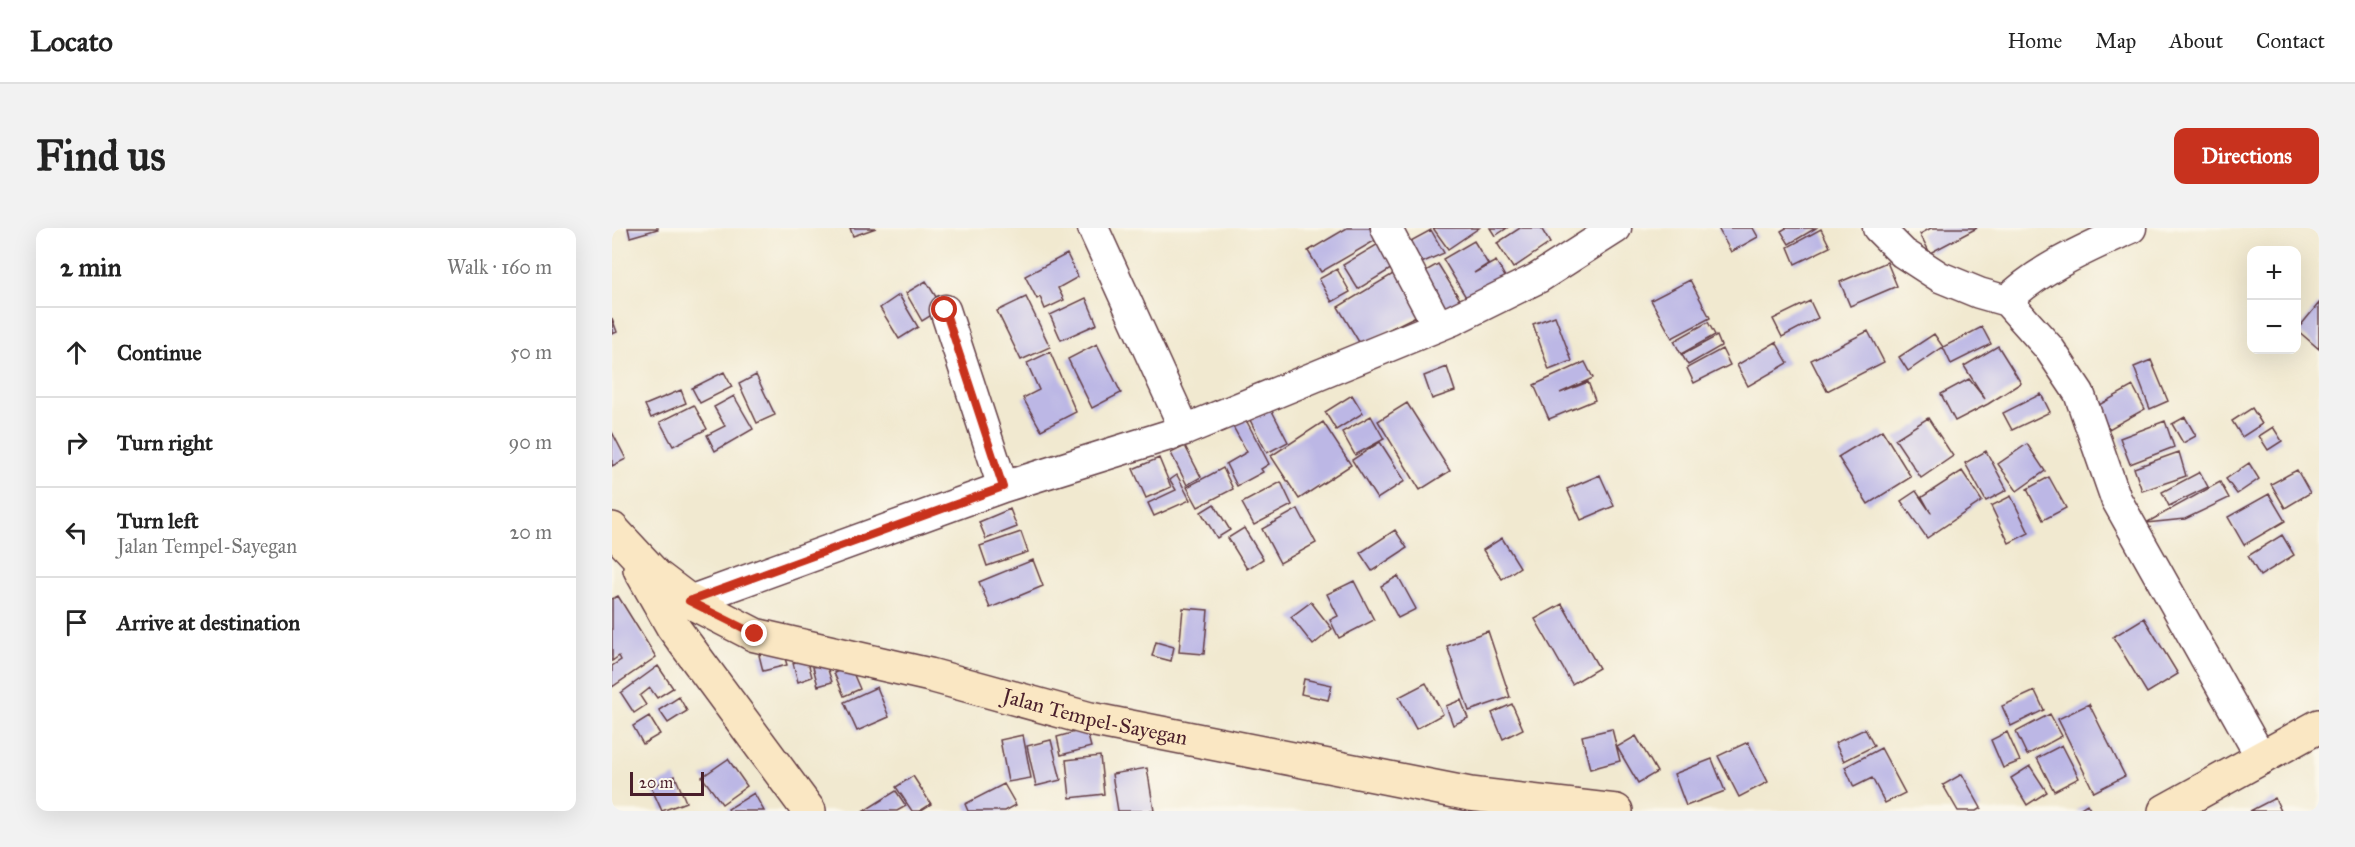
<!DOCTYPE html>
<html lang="en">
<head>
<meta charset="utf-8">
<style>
	body { margin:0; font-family:"IM FELL Great Primer",serif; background:#f2f2f2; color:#222 }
	.controls { position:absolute; right:18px; top:18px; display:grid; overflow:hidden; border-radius:12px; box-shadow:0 6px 24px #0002 }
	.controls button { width:54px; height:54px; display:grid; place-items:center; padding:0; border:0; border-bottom:2px solid #e0e0e0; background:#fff; color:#222; font:30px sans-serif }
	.scale { position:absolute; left:18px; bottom:15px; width:74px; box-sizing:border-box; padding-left:6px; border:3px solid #4a1f2b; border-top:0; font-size:16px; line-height:21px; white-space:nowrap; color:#4a1f2b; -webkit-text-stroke:4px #fbf7ec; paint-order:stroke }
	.stop { position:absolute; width:18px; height:18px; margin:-14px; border:4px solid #c8321e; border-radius:50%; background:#fff }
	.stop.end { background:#c8321e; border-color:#fff; box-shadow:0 2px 6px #0008 }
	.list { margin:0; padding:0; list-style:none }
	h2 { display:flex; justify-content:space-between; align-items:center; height:78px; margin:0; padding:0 24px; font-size:26px }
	h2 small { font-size:20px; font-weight:400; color:#767676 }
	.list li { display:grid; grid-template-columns:39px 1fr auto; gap:18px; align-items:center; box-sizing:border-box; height:90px; padding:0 24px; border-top:2px solid #e0e0e0 }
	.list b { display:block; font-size:22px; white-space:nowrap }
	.list p { margin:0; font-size:20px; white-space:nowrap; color:#767676 }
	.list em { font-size:20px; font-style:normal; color:#767676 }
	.icon { flex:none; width:33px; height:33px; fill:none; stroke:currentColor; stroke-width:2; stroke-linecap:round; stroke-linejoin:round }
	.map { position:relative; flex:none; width:1707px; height:583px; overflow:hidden; border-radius:12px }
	header { display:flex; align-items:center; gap:36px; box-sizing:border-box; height:84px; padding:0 30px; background:#fff; border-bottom:2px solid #e0e0e0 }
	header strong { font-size:28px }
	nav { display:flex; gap:33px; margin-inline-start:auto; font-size:21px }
	.intro { display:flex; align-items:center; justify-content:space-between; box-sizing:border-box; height:144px; padding:0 36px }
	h1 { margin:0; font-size:42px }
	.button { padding:15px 27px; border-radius:12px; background:#c8321e; color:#fff; font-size:21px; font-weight:700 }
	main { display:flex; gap:36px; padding:0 36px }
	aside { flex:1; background:#fff; border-radius:12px; box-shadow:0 6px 24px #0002 }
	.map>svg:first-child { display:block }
	.building { fill:#bcb7e5 }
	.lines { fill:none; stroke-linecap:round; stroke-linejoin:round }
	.street-casing { stroke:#633d44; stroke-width:33 }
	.secondary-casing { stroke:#633d44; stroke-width:36 }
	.street { stroke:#fff; stroke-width:30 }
	.secondary { stroke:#fae7c3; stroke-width:33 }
	.route { stroke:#c8321e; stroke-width:8 }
	.labels { text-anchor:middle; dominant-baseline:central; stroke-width:6; stroke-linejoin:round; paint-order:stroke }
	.street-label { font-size:21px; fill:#4a1f2b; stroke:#fbf7ec }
</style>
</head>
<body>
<header>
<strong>Locato</strong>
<nav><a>Home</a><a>Map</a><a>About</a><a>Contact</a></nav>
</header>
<div class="intro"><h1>Find us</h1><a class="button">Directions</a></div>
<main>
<aside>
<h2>2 min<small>Walk · 160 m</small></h2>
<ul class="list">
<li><svg class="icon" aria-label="ahead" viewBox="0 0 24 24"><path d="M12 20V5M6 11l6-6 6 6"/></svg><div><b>Continue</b></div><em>50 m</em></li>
<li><svg class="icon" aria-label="right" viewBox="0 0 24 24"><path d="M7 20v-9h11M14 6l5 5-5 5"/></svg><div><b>Turn right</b></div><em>90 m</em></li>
<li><svg class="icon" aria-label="left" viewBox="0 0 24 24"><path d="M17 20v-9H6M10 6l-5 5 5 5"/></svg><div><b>Turn left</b><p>Jalan Tempel-Sayegan</p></div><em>20 m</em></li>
<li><svg class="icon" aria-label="arrive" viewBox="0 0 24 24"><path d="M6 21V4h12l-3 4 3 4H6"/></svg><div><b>Arrive at destination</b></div></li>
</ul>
</aside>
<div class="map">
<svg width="1707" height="583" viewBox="0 0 1707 583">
	<rect width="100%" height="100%" fill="#fbf7ec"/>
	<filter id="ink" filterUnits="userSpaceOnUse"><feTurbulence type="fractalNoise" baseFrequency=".0167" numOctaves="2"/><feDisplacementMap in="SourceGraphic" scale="12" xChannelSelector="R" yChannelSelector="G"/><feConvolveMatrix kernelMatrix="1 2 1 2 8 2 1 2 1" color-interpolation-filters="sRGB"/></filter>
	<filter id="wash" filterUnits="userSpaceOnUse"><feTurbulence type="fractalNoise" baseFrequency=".008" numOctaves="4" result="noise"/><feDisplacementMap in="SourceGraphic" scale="24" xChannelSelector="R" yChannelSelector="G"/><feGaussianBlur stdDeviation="1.35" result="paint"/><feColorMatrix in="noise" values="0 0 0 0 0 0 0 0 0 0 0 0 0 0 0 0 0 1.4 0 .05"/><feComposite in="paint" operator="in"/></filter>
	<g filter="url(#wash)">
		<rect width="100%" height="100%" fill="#f1e9d0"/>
		<g id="blocks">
			<path class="building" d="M16 0H46V1L18 9Z
				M238 0H264L241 8Z
				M735 0H763L769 9 709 44 696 23Z
				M821 0H867L836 21Z
				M878 0H895L883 8Z
				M908 0H929L938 15 901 40 885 15Z
				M1106 0H1141L1146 9 1119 24Z
				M1174 0H1204L1177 16 1169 3Z
				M1319 0H1365L1318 25 1308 6Z
				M1209 1 1218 19 1183 36 1176 19Z
				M819 2 832 25 807 36 795 15Z
				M773 12 787 36 746 61 731 37Z
				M862 13 876 36 862 45 884 33 896 54 858 76 831 31Z
				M455 26 466 49 446 60 452 72 433 81 428 69 425 71 413 48Z
				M1275 34 1285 58 1238 78 1228 54Z
				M826 36 852 78 834 84 810 45Z
				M791 40 814 83 780 100 750 119 726 79Z
				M725 41 738 64 720 74 707 51Z
				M1078 52 1098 90 1060 110 1039 72Z
				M314 53 331 80 310 93 294 65Z
				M287 67 306 99 287 111 268 80Z
				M414 69 438 119 409 132 385 83Z
				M474 70 485 96 449 112 438 87Z
				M1198 73 1206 90 1170 109 1161 91Z
				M1707 75V121L1685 102Z
				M943 88 960 133 937 142 921 96Z
				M0 90 5 104 0 106Z
				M1096 94 1103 107 1069 126 1062 113Z
				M1370 99 1379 116 1339 136 1331 119Z
				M1256 103 1272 134 1215 163 1199 132Z
				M1322 106 1331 119 1296 143 1287 129Z
				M1105 108 1109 118 1076 137 1070 127Z
				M1164 114 1176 135 1136 158 1125 137Z
				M485 116 509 165 480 180 456 131Z
				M1386 118 1409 155 1376 176 1343 193 1329 166 1357 151 1373 171 1352 138Z
				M1110 121 1118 137 1082 155 1075 140Z
				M438 124 464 184 429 202 411 170 427 162 415 135Z
				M1539 132 1556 173 1538 181 1522 139Z
				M973 134 981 150 948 165 976 154 983 172 937 191 922 157Z
				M835 139 843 163 820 171 812 148Z
				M112 144 120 159 88 175 80 160Z
				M144 147 163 187 145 195 127 156Z
				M1521 158 1533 181 1497 201 1485 178Z
				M69 162 74 175 39 190 33 177Z
				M1429 166 1438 184 1400 202 1391 185Z
				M740 167 751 185 724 202 713 184Z
				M122 168 141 201 103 223 95 207 113 198 102 179Z
				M795 175 838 243 808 262 766 193Z
				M82 177 95 201 61 218 48 194Z
				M1640 180 1650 196 1630 209 1620 193Z
				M659 181 676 214 655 225 638 192Z
				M632 188 657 236 649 241 651 244 625 258 614 236 635 224 619 195Z
				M759 188 772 211 743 227 730 204Z
				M1573 189 1584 208 1571 215 1560 196Z
				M1316 190 1341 228 1309 250 1283 211Z
				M1553 193 1562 219 1518 236 1508 210Z
				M711 194 739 237 687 271 659 228Z
				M1661 199 1670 213 1656 222 1647 208Z
				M1270 202 1299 249 1256 276 1226 229Z
				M0 204 14 231 0 238Z
				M768 214 793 253 765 271 740 232Z
				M1415 216 1433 243 1405 263 1386 236Z
				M573 218 589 249 575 257 559 225Z
				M1374 223 1395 262 1374 273 1353 235Z
				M1567 224 1574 248 1530 263 1522 240Z
				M547 230 559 259 534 270 521 241Z
				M1637 235 1647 251 1625 266 1614 251Z
				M611 240 621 261 586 279 575 259Z
				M1685 242 1698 265 1673 280 1659 256Z
				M1350 243 1370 273 1315 310 1289 273 1304 263 1319 285 1310 269Z
				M1588 244 1596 259 1557 278 1550 264Z
				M565 247 578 272 542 288 536 275 564 262 558 252Z
				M988 247 1002 278 969 292 955 261Z
				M1437 249 1454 280 1431 292 1415 261Z
				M669 254 680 277 642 297 630 275Z
				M1608 254 1617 270 1573 291 1534 295Z
				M1657 266 1673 293 1632 317 1616 289Z
				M1399 268 1417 305 1397 315 1379 278Z
				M602 276 618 302 605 310 589 284Z
				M398 281 405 299 374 311 367 294Z
				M686 281 704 315 668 335 650 301Z
				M632 300 651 331 635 341 616 310Z
				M783 302 795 320 760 343 748 325Z
				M409 304 416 324 375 338 368 318Z
				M1670 307 1682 327 1648 348 1636 328Z
				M890 310 908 339 890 351 871 322Z
				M421 332 431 358 378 380 367 354Z
				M786 348 804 381 786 390 769 358Z
				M742 353 762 392 727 410 718 392 726 388 715 366Z
				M6 368 44 429 0 459V438L9 432 7 428 0 433V371Z
				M699 374 720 401 701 417 679 389Z
				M950 376 987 440 960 456 923 391Z
				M571 380 596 382 592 426 567 424Z
				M1532 390 1566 446 1535 465 1501 409Z
				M876 403 898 469 857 483 835 418Z
				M544 414 562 419 559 433 540 428Z
				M170 420 175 437 151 443 147 427Z
				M195 430 200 449 186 454 181 435Z
				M214 436 220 454 206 458 201 439Z
				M46 438 61 460 45 470 38 460 28 468 34 477 22 485 9 465Z
				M238 438 248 461 232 468 222 445Z
				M692 451 720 457 716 472 689 466Z
				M814 455 831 486 804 501 787 469Z
				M265 459 277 489 245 503 232 474Z
				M1423 463 1432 482 1399 498 1390 478Z
				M67 469 75 483 56 495 47 482Z
				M849 472 856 490 841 497 834 478Z
				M900 476 911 501 891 511 880 485Z
				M1477 476 1513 548 1482 564 1446 491Z
				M1438 486 1450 508 1415 527 1404 504Z
				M37 488 48 506 31 516 21 498Z
				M474 501 479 519 449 527 445 509Z
				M1000 501 1008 533 978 541 970 508Z
				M1253 501 1262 518 1232 533 1223 515Z
				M1395 504 1408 533 1391 540 1379 512Z
				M411 507 419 550 396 554 388 512Z
				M1024 508 1045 544 1026 555 1005 519Z
				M439 512 449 552 424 558 415 518Z
				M1136 514 1156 554 1127 569 1106 528Z
				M1450 517 1467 550 1442 563 1425 530Z
				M1269 520 1293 565 1273 575 1260 550 1242 559 1233 539Z
				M488 528 492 566 458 570 454 532Z
				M116 531 135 558 110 576 90 549Z
				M1100 531 1113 563 1074 578 1062 546Z
				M1418 538 1435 564 1415 577 1399 550Z
				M535 540 542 583H506L500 546Z
				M1350 546 1369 580 1364 583H1346L1331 557Z
				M63 548 74 574 50 583 39 559Z
				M301 548 319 576 308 583H300L284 559Z
				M392 556 404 577 393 583H356L353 576Z
				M284 563 294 578 285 583H252Z
				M142 565 152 583H117L116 581Z
				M1663 570 1669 583H1638Z
				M1475 576 1479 583H1464Z"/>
		</g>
	</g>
	<g filter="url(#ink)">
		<use href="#blocks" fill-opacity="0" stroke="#633d44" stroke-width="1.5"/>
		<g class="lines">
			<defs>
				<path id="street" d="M481 0 573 202
					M774 0 826 98
					M1266 0 1291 25 1328 49 1367 65 1395 73 1437 120 1467 165 1504 271 1650 531
					M1395 73C1425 41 1480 18 1519 0
					M333 82 391 259
					M77 373 391 259 573 202 841 92 926 50 1004 0"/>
				<g id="secondary">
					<path id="s1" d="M0 301 44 348 77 373 143 407 318 447 478 491 858 566 1004 583"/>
					<path d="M28 341 61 399 197 583"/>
					<path d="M1553 583 1707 498"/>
				</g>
			</defs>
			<use href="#street" class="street-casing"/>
			<use href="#secondary" class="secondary-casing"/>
			<use href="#street" class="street"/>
			<use href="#secondary" class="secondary"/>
		</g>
	</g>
	<g class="lines" filter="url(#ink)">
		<path class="route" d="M143 406 77 373 391 259 333 82"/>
	</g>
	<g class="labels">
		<g class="street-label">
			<text stroke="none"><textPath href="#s1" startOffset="530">Jalan Tempel-Sayegan</textPath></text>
		</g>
	</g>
</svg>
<div class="controls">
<button>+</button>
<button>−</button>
</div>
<div class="scale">20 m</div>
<div class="stop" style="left:333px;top:82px"></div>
<div class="stop end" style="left:143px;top:406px"></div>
</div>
</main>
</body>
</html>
